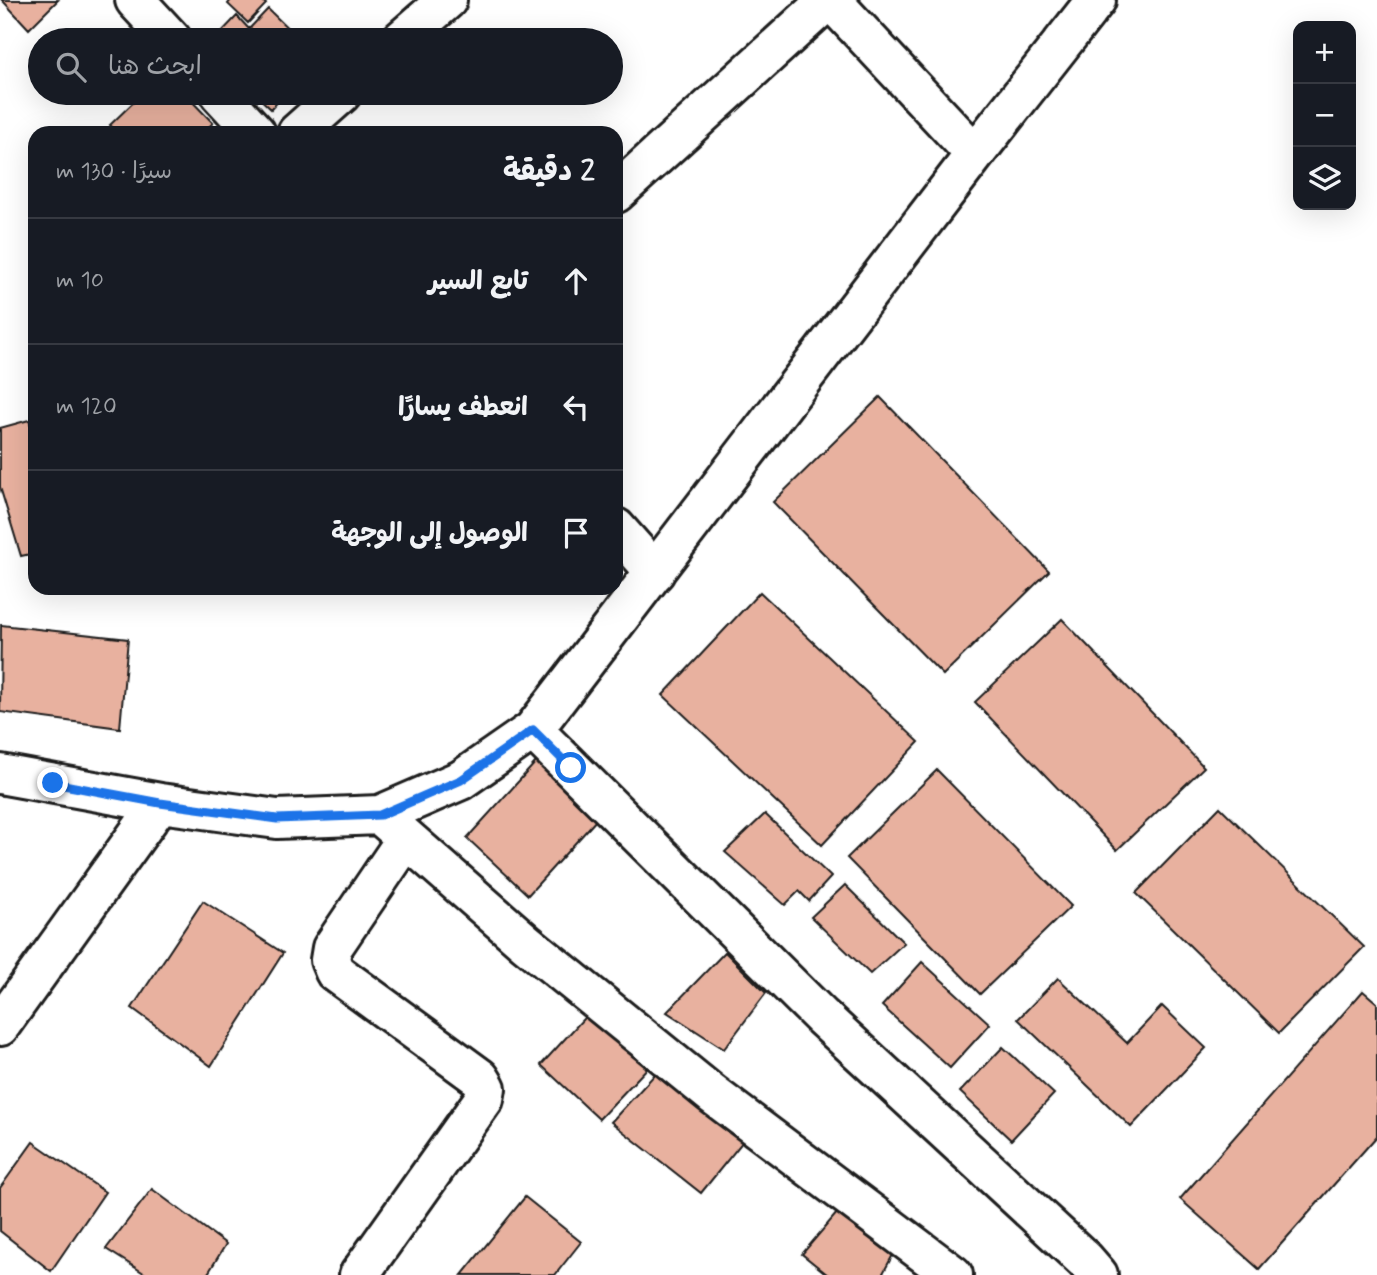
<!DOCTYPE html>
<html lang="ar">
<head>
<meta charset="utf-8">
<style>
	body { margin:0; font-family:Mynerve,"Playpen Sans Arabic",sans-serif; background:#20242c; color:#f1f3f6; direction:rtl }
	.controls { position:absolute; right:21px; top:21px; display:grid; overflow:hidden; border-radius:14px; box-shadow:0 7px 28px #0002 }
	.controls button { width:63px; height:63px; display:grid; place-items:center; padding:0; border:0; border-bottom:2px solid #363941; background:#171b24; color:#f1f3f6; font:35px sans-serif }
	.stop { position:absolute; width:21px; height:21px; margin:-16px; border:5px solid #1a73e8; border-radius:50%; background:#fff }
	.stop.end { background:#1a73e8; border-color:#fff; box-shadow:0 2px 7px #0008 }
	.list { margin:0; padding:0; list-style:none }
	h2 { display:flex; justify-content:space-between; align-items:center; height:91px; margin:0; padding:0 28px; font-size:30px }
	h2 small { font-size:23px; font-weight:400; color:#9ea1a6 }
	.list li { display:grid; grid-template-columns:46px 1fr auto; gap:21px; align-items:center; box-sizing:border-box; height:126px; padding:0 28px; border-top:2px solid #363941 }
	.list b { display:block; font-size:26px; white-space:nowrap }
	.list em { font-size:23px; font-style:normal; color:#9ea1a6 }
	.icon { flex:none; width:38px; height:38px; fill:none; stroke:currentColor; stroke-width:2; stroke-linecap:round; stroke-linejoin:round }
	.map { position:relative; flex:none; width:1377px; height:1275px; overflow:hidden; direction:ltr }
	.search { position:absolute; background:#171b24; box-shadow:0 7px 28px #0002; left:28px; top:28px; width:595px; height:77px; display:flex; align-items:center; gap:18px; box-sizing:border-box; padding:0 24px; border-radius:38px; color:#9ea1a6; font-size:26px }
	.panel { position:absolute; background:#171b24; box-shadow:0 7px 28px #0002; left:28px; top:126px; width:595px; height:469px; border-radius:21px; direction:rtl }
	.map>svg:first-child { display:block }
	.building { fill:#e8b19f; stroke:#1c1c1c; stroke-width:2 }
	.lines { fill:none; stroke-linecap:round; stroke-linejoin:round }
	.minor-casing { stroke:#1c1c1c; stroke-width:44 }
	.minor { stroke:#fff; stroke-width:38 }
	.route { stroke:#1a73e8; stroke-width:9 }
</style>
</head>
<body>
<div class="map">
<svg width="1377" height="1275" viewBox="0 0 1377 1275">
	<rect width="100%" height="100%" fill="#fff"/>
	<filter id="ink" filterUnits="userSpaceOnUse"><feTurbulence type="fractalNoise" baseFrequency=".0143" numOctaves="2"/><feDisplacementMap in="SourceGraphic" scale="14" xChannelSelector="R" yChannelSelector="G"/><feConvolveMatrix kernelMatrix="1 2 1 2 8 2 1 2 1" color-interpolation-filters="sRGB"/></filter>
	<g filter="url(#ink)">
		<path class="building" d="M2 0H58L29 29Z
			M231 0H262L266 4 248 23 228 4Z
			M268 9 300 40H214L237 16 249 29Z
			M143 93H184L213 123 202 133H118L110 125Z
			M254 93H286L271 109Z
			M880 397 1049 571 943 675 773 502Z
			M29 420 35 438V553L21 556 0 487V428Z
			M760 592 919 742 822 845 663 695Z
			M1062 619 1204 767 1117 850 975 702Z
			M1 625 128 639 120 728 0 712Z
			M536 762 598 818 528 895 467 838Z
			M937 770 1071 906 980 994 847 858Z
			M1220 807 1364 947 1279 1033 1136 893Z
			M765 814 831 877 809 901 799 891 785 905 725 852Z
			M845 885 904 943 870 974 811 917Z
			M203 901 283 953 211 1066 132 1008Z
			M725 952 766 993 724 1049 667 1012Z
			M922 962 990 1024 950 1068 882 1006Z
			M1058 978 1127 1043 1162 1006 1206 1048 1131 1127 1018 1019Z
			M1363 991 1377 1003V1136L1259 1269 1180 1199Z
			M593 1008 652 1063 599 1119 541 1065Z
			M1003 1047 1054 1094 1011 1140 960 1092Z
			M657 1072 744 1140 701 1193 611 1122Z
			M33 1142 105 1192 51 1271 0 1231V1188Z
			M152 1189 226 1244 207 1275H147L106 1249Z
			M525 1197 581 1242 555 1275H462Z
			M843 1206 894 1253 882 1275H828L802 1254Z"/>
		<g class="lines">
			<defs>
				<path id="minor" d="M135 0 172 40
					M831 0 975 154
					M401 40 447 0
					M219 93 256 133
					M297 133 342 93
					M616 193 828 0
					M616 528 655 572
					M533 730 822 1017 1085 1260 1098 1275
					M0 774 160 803 277 819 380 815 461 780 533 730 975 154 1096 0
					M380 815 526 943 712 1094 953 1275
					M0 1026 160 803
					M359 1275 484 1099 486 1088 480 1078 335 972 330 960 332 948 406 839"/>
			</defs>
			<use href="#minor" class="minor-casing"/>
			<use href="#minor" class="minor"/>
		</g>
	</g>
	<g class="lines" filter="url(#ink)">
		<path class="route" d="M53 783 160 803 277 819 380 815 461 780 533 730 571 768"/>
	</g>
</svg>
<div class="controls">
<button>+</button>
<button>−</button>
<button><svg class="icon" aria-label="layers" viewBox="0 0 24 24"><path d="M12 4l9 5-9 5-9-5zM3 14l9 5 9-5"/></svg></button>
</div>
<div class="stop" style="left:571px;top:768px"></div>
<div class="stop end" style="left:53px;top:783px"></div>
<div class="search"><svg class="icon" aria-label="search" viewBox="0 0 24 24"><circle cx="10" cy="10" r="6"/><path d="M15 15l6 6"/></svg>ابحث هنا</div>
<section class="panel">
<h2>2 دقيقة<small>سيرًا · 130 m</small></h2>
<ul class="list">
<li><svg class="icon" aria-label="ahead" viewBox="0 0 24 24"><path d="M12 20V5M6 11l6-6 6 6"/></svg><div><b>تابع السير</b></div><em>10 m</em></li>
<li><svg class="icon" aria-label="left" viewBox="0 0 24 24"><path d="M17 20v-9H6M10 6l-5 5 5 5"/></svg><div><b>انعطف يسارًا</b></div><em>120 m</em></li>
<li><svg class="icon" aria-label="arrive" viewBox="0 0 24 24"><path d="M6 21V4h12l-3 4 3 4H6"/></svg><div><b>الوصول إلى الوجهة</b></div></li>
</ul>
</section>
</div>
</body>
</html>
